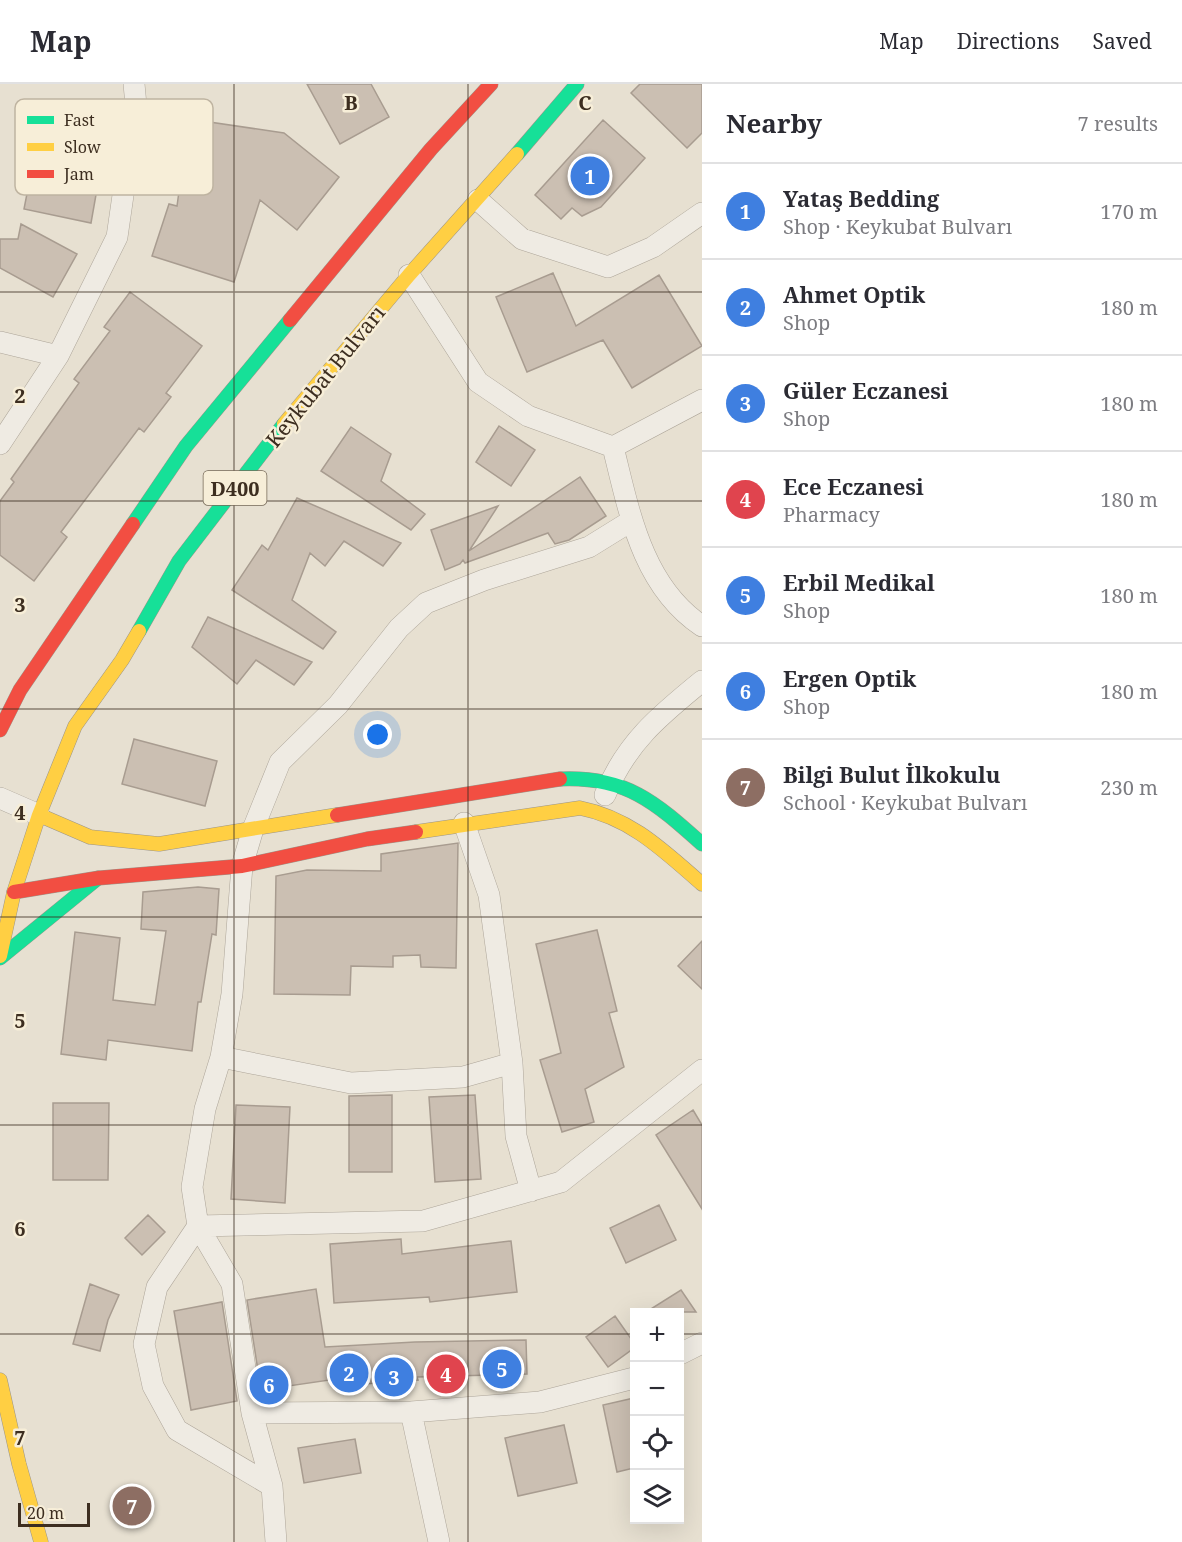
<!DOCTYPE html>
<html lang="en">
<head>
<meta charset="utf-8">
<style>
	body { margin:0; font-family:"Noto Serif",serif; background:#f7f7f7; color:#2b2b33 }
	.controls { position:absolute; right:18px; bottom:18px; display:grid; overflow:hidden; border-radius:0px; box-shadow:0 6px 24px #0002 }
	.controls button { width:54px; height:54px; display:grid; place-items:center; padding:0; border:0; border-bottom:2px solid #e1e1e2; background:#fff; color:#2b2b33; font:30px sans-serif }
	.scale { position:absolute; left:18px; bottom:15px; width:72px; box-sizing:border-box; padding-left:6px; border:3px solid #3d2e20; border-top:0; font-size:16px; line-height:21px; white-space:nowrap; color:#3d2e20; -webkit-text-stroke:4px #f7eed8; paint-order:stroke }
	.you { position:absolute; left:378px; top:651px; width:21px; height:21px; margin:-15px; border:4px solid #fff; border-radius:50%; background:#1a73e8; box-shadow:0 0 0 9px #1a73e833 }
	.badge { display:grid; place-items:center; width:39px; height:39px; border-radius:50%; background:#b45309; color:#fff; font-size:20px; font-weight:700 }
	.pin { position:absolute; translate:-50% -50%; border:3px solid #fff; box-shadow:0 2px 6px #0006 }
	.list { margin:0; padding:0; list-style:none }
	h2 { display:flex; justify-content:space-between; align-items:center; height:78px; margin:0; padding:0 24px; font-size:26px }
	h2 small { font-size:20px; font-weight:400; color:#7c7c81 }
	.list li { display:grid; grid-template-columns:39px 1fr auto; gap:18px; align-items:center; box-sizing:border-box; height:96px; padding:0 24px; border-top:2px solid #e1e1e2 }
	.list b { display:block; font-size:22px; white-space:nowrap }
	.list p { margin:0; font-size:20px; white-space:nowrap; color:#7c7c81 }
	.list em { font-size:20px; font-style:normal; color:#7c7c81 }
	.icon { flex:none; width:33px; height:33px; fill:none; stroke:currentColor; stroke-width:2; stroke-linecap:round; stroke-linejoin:round }
	.map { position:relative; flex:none; width:702px; height:1458px; overflow:hidden }
	header { display:flex; align-items:center; gap:36px; box-sizing:border-box; height:84px; padding:0 30px; background:#fff; border-bottom:2px solid #e1e1e2 }
	header strong { font-size:28px }
	nav { display:flex; gap:33px; margin-inline-start:auto; font-size:21px }
	main { display:flex }
	aside { flex:1; background:#fff }
	.map>svg:first-child { display:block }
	.building { fill:#cbbfb2; stroke:#a89c90; stroke-width:1.5 }
	.lines { fill:none; stroke-linecap:round; stroke-linejoin:round }
	.street-casing { stroke:#ada599; stroke-width:22 }
	.fast-casing { stroke:#9c958a; stroke-width:15 }
	.slow-casing { stroke:#9c958a; stroke-width:15 }
	.jam-casing { stroke:#9c958a; stroke-width:15 }
	.street { stroke:#efebe3; stroke-width:21 }
	.fast { stroke:#16e098; stroke-width:14 }
	.slow { stroke:#ffcf43; stroke-width:14 }
	.jam { stroke:#f24e42; stroke-width:14 }
	.grid { fill:none; stroke:#3d2e20; stroke-width:1.5; stroke-opacity:0.55 }
	.labels { text-anchor:middle; dominant-baseline:central; stroke-width:5; stroke-linejoin:round; paint-order:stroke }
	.shield { fill:#f7eed8; stroke:#756857; stroke-width:1.5 }
	.shield-label { font-size:20px; font-weight:bold; fill:#3d2e20 }
	.street-label { font-size:21px; fill:#3d2e20; stroke:#f7eed8 }
	.key { fill:#f7eed8; stroke:#bfb4a1; stroke-width:1.5 }
	.key-label { font-size:16px; fill:#3d2e20 }
	.grid-label { font-size:20px; text-anchor:middle; font-weight:bold; fill:#3d2e20; stroke:#f7eed8; stroke-width:5; stroke-linejoin:round; paint-order:stroke }
</style>
</head>
<body>
<header>
<strong>Map</strong>
<nav><a>Map</a><a>Directions</a><a>Saved</a></nav>
</header>
<main>
<div class="map">
<svg width="702" height="1458" viewBox="0 0 702 1458">
	<rect width="100%" height="100%" fill="#e7e0d1"/>
	<path class="building" d="M307 0H371L389 33 340 60Z
		M640 0H702V49L687 64 631 9Z
		M189 35 284 49 339 93 297 146 260 116 234 198 152 172 169 120 177 122Z
		M603 36 645 74 601 123 582 132 572 124 561 135 535 111Z
		M34 74 100 88 91 139 24 125Z
		M21 140 77 170 53 213 0 184V155H18Z
		M553 189 576 242 659 191 702 262 632 304 603 256 527 288 496 213Z
		M130 208 202 262 166 309 171 313 144 348 139 344 61 448 67 453 34 497 0 471V417L14 398 11 395 79 299 74 295 110 247 104 243Z
		M499 342 535 366 511 402 476 378Z
		M351 343 391 370 381 397 425 430 411 446 321 387Z
		M580 393 606 432 569 456 555 460 548 449 465 479 463 476 460 480 445 486 431 446 498 422 469 467Z
		M297 414 401 459 383 482 344 457 325 482 310 469 292 516 336 548 323 565 232 506 262 461 268 466Z
		M208 533 312 578 294 601 256 576 237 600 192 563Z
		M134 655 217 677 205 722 122 700Z
		M458 759 456 884 421 883 420 871 393 872V883L351 882 350 911 274 910 276 792 307 786 381 787V770Z
		M198 803 219 805 216 851 212 850 201 918H198L192 967 108 956 106 976 61 970 75 848 120 854 113 916 155 921 166 847 141 845 143 808Z
		M597 846 617 927 609 929 624 983 585 1005 594 1038 562 1048 540 976 561 969 536 860Z
		M702 857V905L678 882Z
		M392 1011V1088H349V1012Z
		M475 1011 481 1095 435 1098 429 1013Z
		M53 1019H109L108 1096H53Z
		M236 1021 290 1023 285 1119 231 1115Z
		M693 1026 702 1041V1125L656 1051Z
		M659 1121 676 1156 626 1179 610 1144Z
		M148 1131 165 1148 142 1171 125 1154Z
		M401 1155 402 1170 511 1157 517 1208 430 1218 429 1213 334 1219 330 1160Z
		M90 1200 119 1211 108 1236 100 1267 73 1260Z
		M316 1205 325 1263 415 1258 526 1256 527 1290 417 1293 418 1296 337 1302 336 1295 261 1306 247 1216Z
		M681 1206 696 1228H646Z
		M222 1218 237 1317 191 1326 174 1227Z
		M615 1232 634 1259V1264L608 1283 586 1253Z
		M634 1314V1384L617 1388 603 1321Z
		M564 1341 577 1399 518 1412 505 1354Z
		M355 1355 361 1389 304 1399 298 1364Z"/>
	<g class="lines">
		<defs>
			<path id="street" d="M478 116 522 155 608 183 653 163 702 129
				M409 191 478 298 528 332 613 363C629 427 642 502 702 542
				M0 258 58 272
				M0 360 58 272 117 153 136 21 134 0
				M613 363 702 316
				M605 711C626 659 659 632 702 597
				M0 714 39 731
				M464 739 489 811 512 979 516 1052 531 1107
				M221 973 351 999 463 993 512 979
				M680 1270 702 1259
				M411 1328 439 1458
				M252 1329 411 1328 540 1318 634 1294
				M272 1402 177 1346 153 1302 144 1260 157 1203 198 1142 423 1137 561 1098 702 986
				M276 1458 272 1402 252 1329 232 1200 198 1142 192 1103 205 1025 221 973 232 910 242 782 253 745 280 678 338 621 399 544 426 519 484 496 589 463 631 437"/>
			<path id="fast" d="M517 70 577 0
				M133 440 186 362 290 236
				M139 547 179 477 284 340
				M560 695C626 692 655 718 702 760
				M0 874 98 794"/>
			<path id="slow" d="M284 340 409 191 517 70
				M39 731 90 753 159 760 337 731
				M416 748 580 724C631 734 664 767 702 800
				M0 872 14 808 39 731 75 642 122 576 139 547
				M0 1296 19 1380 41 1458"/>
			<path id="jam" d="M290 236 431 65 491 0
				M0 646 20 606 133 440
				M337 731 560 695
				M14 808 99 794 242 782 367 755 416 748"/>
		</defs>
		<use href="#street" class="street-casing"/>
		<use href="#fast" class="fast-casing"/>
		<use href="#slow" class="slow-casing"/>
		<use href="#jam" class="jam-casing"/>
		<use href="#street" class="street"/>
		<use href="#fast" class="fast"/>
		<use href="#slow" class="slow"/>
		<use href="#jam" class="jam"/>
	</g>
	<path class="grid" d="M234 0V1458M468 0V1458M0 208H702M0 417H702M0 625H702M0 833H702M0 1041H702M0 1250H634M680 1250H702"/>
	<g class="labels">
		<rect class="shield" x="203.5" y="387" width="63" height="34" rx="4.5"/>
		<g class="shield-label">
			<text x="235" y="404">D400</text>
		</g>
		<g class="street-label">
			<text transform="translate(325 292) rotate(-51)">Keykubat Bulvarı</text>
		</g>
	</g>
	<rect x="15" y="15" width="198" height="96" rx="9" class="key"/>
	<rect x="27" y="32" width="27" height="8" fill="#16e098"/>
	<rect x="27" y="59" width="27" height="8" fill="#ffcf43"/>
	<rect x="27" y="86" width="27" height="8" fill="#f24e42"/>
	<g class="key-label">
		<text x="64" y="42">Fast</text>
		<text x="64" y="69">Slow</text>
		<text x="64" y="96">Jam</text>
	</g>
	<g class="grid-label">
		<text x="351" y="26">B</text>
		<text x="585" y="26">C</text>
		<text x="20" y="319">2</text>
		<text x="20" y="528">3</text>
		<text x="20" y="736">4</text>
		<text x="20" y="944">5</text>
		<text x="20" y="1152">6</text>
		<text x="20" y="1361">7</text>
	</g>
</svg>
<div class="controls">
<button>+</button>
<button>−</button>
<button><svg class="icon" aria-label="locate" viewBox="0 0 24 24"><circle cx="12" cy="12" r="6"/><path d="M12 2v4M12 18v4M2 12h4M18 12h4"/></svg></button>
<button><svg class="icon" aria-label="layers" viewBox="0 0 24 24"><path d="M12 4l9 5-9 5-9-5zM3 14l9 5 9-5"/></svg></button>
</div>
<div class="scale">20 m</div>
<div class="you"></div>
<div class="pin badge" style="left:590px;top:92px;background:#3f7fe0">1</div>
<div class="pin badge" style="left:349px;top:1289px;background:#3f7fe0">2</div>
<div class="pin badge" style="left:394px;top:1293px;background:#3f7fe0">3</div>
<div class="pin badge" style="left:446px;top:1290px;background:#e0444e">4</div>
<div class="pin badge" style="left:502px;top:1285px;background:#3f7fe0">5</div>
<div class="pin badge" style="left:269px;top:1301px;background:#3f7fe0">6</div>
<div class="pin badge" style="left:132px;top:1422px;background:#8d6e63">7</div>
</div>
<aside>
<h2>Nearby<small>7 results</small></h2>
<ul class="list">
<li><span class="badge" style="background:#3f7fe0">1</span><div><b>Yataş Bedding</b><p>Shop · Keykubat Bulvarı</p></div><em>170 m</em></li>
<li><span class="badge" style="background:#3f7fe0">2</span><div><b>Ahmet Optik</b><p>Shop</p></div><em>180 m</em></li>
<li><span class="badge" style="background:#3f7fe0">3</span><div><b>Güler Eczanesi</b><p>Shop</p></div><em>180 m</em></li>
<li><span class="badge" style="background:#e0444e">4</span><div><b>Ece Eczanesi</b><p>Pharmacy</p></div><em>180 m</em></li>
<li><span class="badge" style="background:#3f7fe0">5</span><div><b>Erbil Medikal</b><p>Shop</p></div><em>180 m</em></li>
<li><span class="badge" style="background:#3f7fe0">6</span><div><b>Ergen Optik</b><p>Shop</p></div><em>180 m</em></li>
<li><span class="badge" style="background:#8d6e63">7</span><div><b>Bilgi Bulut İlkokulu</b><p>School · Keykubat Bulvarı</p></div><em>230 m</em></li>
</ul>
</aside>
</main>
</body>
</html>
